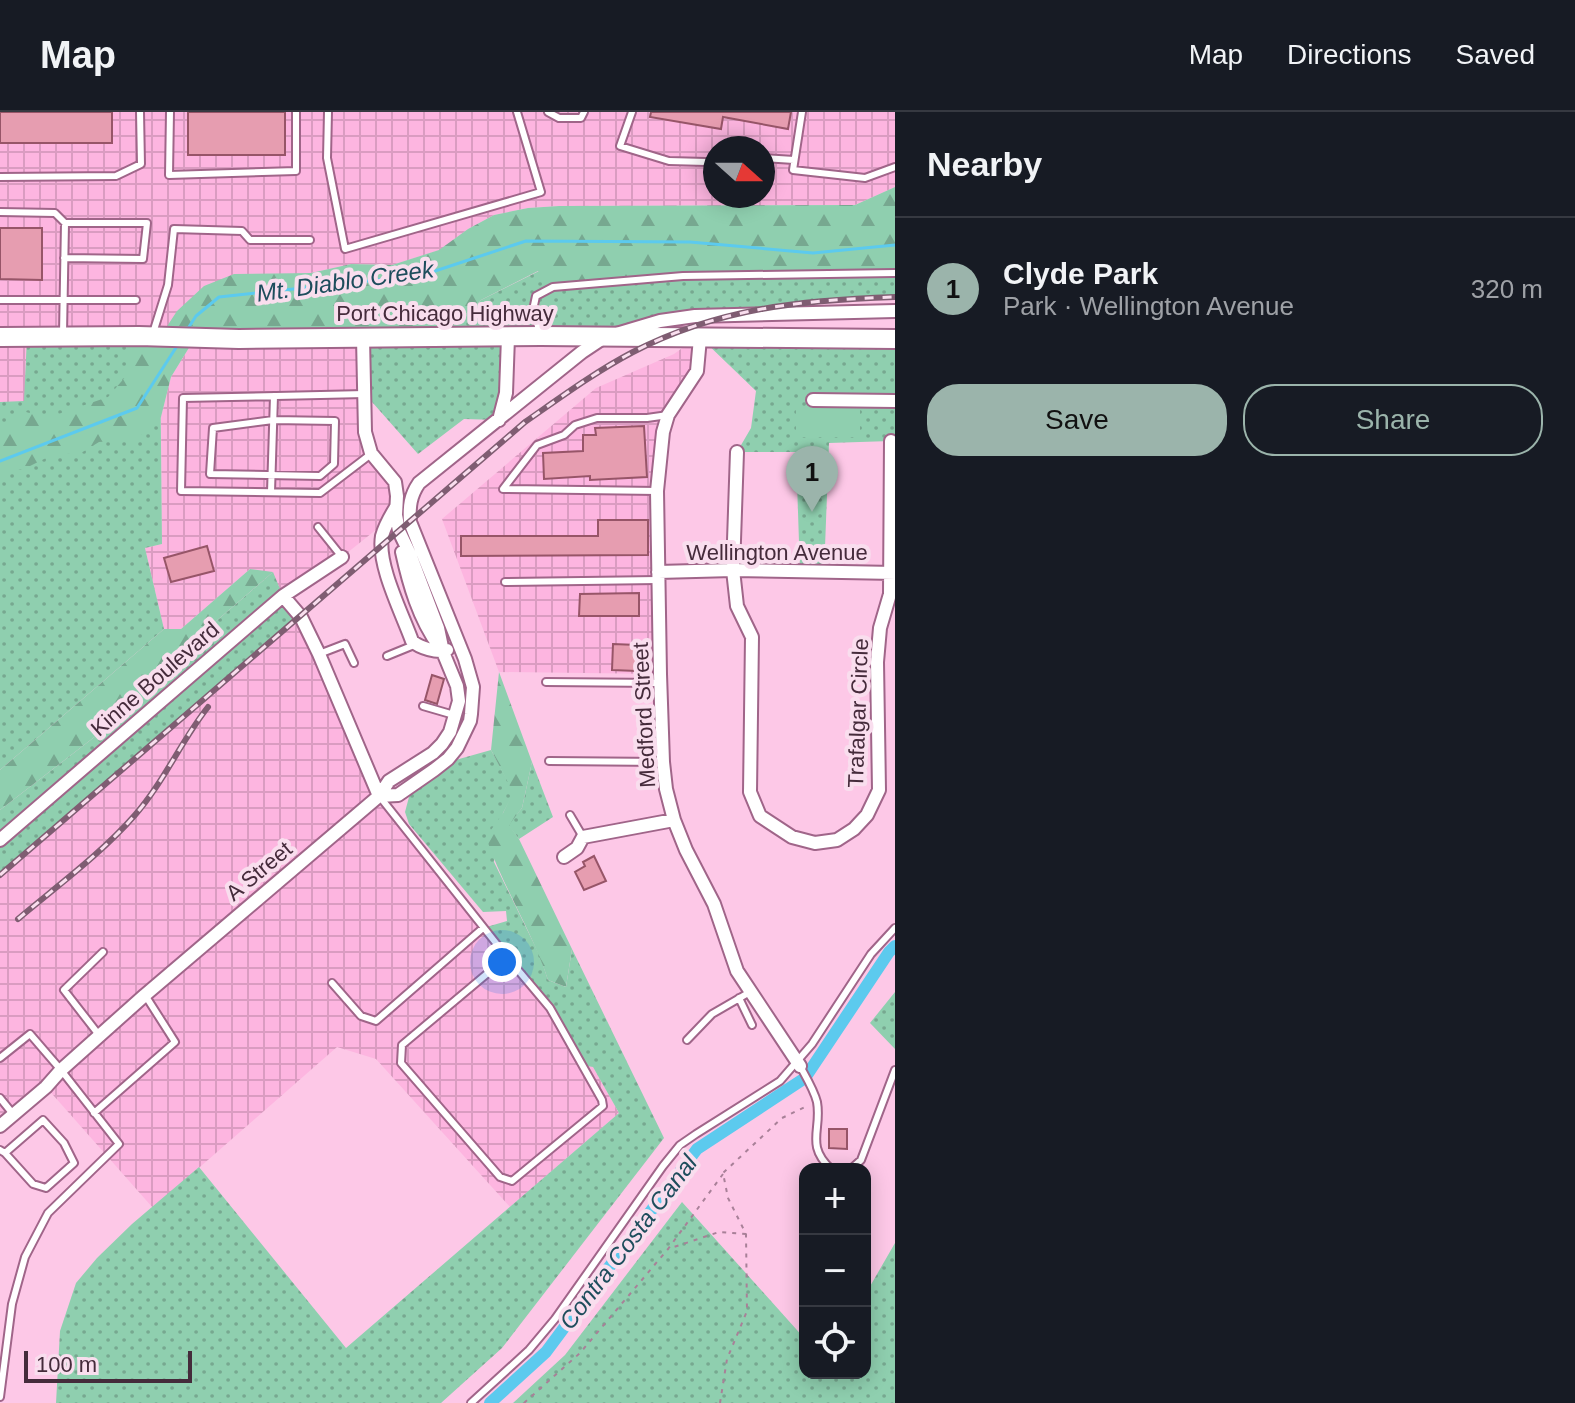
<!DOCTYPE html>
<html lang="en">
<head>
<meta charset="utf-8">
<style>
	body { margin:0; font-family:Helvetica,sans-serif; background:#20242c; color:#f1f3f6 }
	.controls { position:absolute; right:24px; bottom:24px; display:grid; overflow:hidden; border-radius:16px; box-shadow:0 4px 20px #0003 }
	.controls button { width:72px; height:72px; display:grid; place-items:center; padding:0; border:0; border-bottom:2px solid #363941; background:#171b24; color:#f1f3f6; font:40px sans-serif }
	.compass { position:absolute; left:703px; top:24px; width:72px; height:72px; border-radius:50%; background:#171b24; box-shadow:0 4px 20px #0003; rotate:111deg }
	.scale { position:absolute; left:24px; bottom:20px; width:168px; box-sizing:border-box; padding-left:8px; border:4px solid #452b3b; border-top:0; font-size:22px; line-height:28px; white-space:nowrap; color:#452b3b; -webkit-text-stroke:6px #f9deee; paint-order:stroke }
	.you { position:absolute; left:502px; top:850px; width:28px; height:28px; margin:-20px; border:6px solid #fff; border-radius:50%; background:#1a73e8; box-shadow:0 0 0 12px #1a73e833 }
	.badge { display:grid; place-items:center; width:52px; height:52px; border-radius:50%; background:#9bb4ab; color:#111; font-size:26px; font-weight:700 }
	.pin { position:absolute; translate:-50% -66px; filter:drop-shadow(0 2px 4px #0008) }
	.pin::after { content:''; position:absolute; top:42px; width:28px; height:24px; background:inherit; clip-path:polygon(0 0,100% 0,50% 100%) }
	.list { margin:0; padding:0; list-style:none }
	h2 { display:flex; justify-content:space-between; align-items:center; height:104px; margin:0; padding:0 32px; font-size:34px }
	h2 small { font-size:26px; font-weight:400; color:#9ea1a6 }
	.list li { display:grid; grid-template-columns:52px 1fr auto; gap:24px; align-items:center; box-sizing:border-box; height:144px; padding:0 32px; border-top:2px solid #363941 }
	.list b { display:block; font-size:30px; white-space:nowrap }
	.list p { margin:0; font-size:26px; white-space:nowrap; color:#9ea1a6 }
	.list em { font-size:26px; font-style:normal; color:#9ea1a6 }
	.actions { display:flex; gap:16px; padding:24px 32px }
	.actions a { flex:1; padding:18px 0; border:2px solid #9bb4ab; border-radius:32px; text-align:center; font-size:28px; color:#9bb4ab }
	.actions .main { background:#9bb4ab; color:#111 }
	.icon { flex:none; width:44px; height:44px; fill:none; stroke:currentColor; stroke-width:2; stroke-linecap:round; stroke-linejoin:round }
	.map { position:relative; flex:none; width:895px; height:1291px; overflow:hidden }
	header { display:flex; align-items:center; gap:48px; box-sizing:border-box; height:112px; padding:0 40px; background:#171b24; border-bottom:2px solid #363941 }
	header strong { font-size:38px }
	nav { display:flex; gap:44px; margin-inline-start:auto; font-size:28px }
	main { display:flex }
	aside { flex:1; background:#171b24 }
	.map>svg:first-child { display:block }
	.industrial { fill:url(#industrial-grid); fill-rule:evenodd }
	.grass { fill:url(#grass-dots) }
	.forest { fill:url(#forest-firs) }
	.garden { fill:#8fcfaf }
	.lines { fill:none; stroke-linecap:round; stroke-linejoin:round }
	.stream { stroke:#5ccaee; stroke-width:3 }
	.canal { stroke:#5ccaee; stroke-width:12 }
	.building { fill:#e69db0; stroke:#975568; stroke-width:2 }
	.lane-casing { stroke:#a06589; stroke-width:10 }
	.street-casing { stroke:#a06589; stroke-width:16 }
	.secondary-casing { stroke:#a06589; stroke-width:22 }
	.path { stroke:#a88098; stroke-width:2; stroke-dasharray:4 6; stroke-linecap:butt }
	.lane { stroke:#fff; stroke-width:6 }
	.street { stroke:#fff; stroke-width:12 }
	.secondary { stroke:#fff; stroke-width:18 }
	.rail-casing { stroke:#7f5d72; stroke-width:6 }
	.rail { stroke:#f9deee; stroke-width:3; stroke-dasharray:9; stroke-linecap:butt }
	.labels { text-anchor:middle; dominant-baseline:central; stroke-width:8; stroke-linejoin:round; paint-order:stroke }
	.street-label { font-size:22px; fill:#452b3b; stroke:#f9deee }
	.water-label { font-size:24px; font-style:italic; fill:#1d4d5c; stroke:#f9deee }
</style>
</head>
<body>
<header>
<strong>Map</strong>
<nav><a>Map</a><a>Directions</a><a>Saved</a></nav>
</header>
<main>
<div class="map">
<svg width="895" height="1291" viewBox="0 0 895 1291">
	<defs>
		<pattern id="industrial-grid" width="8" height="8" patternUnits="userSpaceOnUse" patternTransform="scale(2)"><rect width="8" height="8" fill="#fdb5e0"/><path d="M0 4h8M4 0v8" fill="none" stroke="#da9cc1"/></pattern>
		<pattern id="grass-dots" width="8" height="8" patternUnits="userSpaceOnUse" patternTransform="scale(2)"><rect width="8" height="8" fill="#8fcfaf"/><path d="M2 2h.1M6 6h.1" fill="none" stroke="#77a890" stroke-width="1.8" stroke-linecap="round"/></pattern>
		<pattern id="forest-firs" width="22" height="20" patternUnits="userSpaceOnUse" patternTransform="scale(2)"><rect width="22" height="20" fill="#8fcfaf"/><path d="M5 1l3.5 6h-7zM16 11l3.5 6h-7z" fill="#77a890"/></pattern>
	</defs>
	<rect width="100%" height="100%" fill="#fdc8e7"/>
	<path class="industrial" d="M0 0H895V75L855 93 559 94 528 96 494 103 468 117 440 138 392 153 351 152 311 161 160 225 24 290H0ZM715 36H763V84H715Z
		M195 226H363L365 320 395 370 392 405 342 445 283 484 250 457 181 517H164L145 436 162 432 161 305 171 265Z
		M696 226 697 259 663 320 660 562 499 560 442 407 596 276 674 242Z
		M301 505 379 684 593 955 619 1001 510 1095 376 947 337 935 153 1096 46 975 0 1014V763Z"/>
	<path class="grass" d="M539 159 683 164 895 161V185L814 188 765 195 710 208 603 226 508 225 499 308 464 307 418 342 365 282 363 226 441 225 481 188Z
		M27 225H160L162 432 145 436 164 517 0 658V290L24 289Z
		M701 226 895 227V325L891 329 829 331 824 461 800 460 796 340H737L751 316 756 279Z
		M273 460 283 484 301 505 0 763V698L97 623 178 542Z
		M491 638 514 680 503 701 494 750 540 844 548 868 566 875 572 837 664 1026 502 1236 441 1291H56L60 1219 76 1171 97 1146 132 1112 199 1055 346 1236 619 1001 593 955 582 953 550 896 483 816 507 809 506 799 483 800 409 712 405 700 409 685 415 676 452 649Z
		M532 650 553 705 519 727 508 713 522 696Z
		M895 880V937L870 911Z
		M682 1090 805 1227V1261H865V1183L895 1131V1291H513L565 1243Z"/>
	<path class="forest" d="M895 75V161L683 164 553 175 538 159 481 188 441 225 195 226 171 265 161 305 136 327 99 330 81 341 52 343 24 357 0 360V314H7L26 300 47 306 108 285 127 263 128 242 139 224 160 225 177 199 204 174 234 162 311 161 351 152 392 153 439 138 468 117 494 103 528 96 559 94 855 93Z
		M250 457 273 460 178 542 97 623 0 698V658L164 517H181Z
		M499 560 532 650 522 696 509 713 519 727 572 837 566 875 548 868C532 818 502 774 486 725L503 701 513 680 491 638Z"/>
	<path class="garden" d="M796 296H860V325H796Z"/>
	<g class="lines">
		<path class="stream" d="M187 218 196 204 219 185 423 163 526 129 690 130 813 141 895 133
			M0 349 137 296 179 231"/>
		<path class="canal" d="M490 1291 546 1240 697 1037 805 966 889 840 895 834"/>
	</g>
	<path class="building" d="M0 0H112V31H0Z
		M188 0H285V43H188Z
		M651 0H791L788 17 723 5 721 17 650 5Z
		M0 116H42V168L0 167Z
		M644 314 647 365 590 368V364L544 367 543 341 583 339V323H596L595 316Z
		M598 408H648V443L461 444V424H598Z
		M207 434 214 459 171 470 164 446Z
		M639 481V504H579L580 482Z
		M613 532 637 533V559L612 558Z
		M432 563 444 567 437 592 425 588Z
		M594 744 606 769 584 778 575 760 585 754 583 750Z
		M829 1017H847V1037L829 1036Z"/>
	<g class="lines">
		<defs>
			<path id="lane" d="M170 0 169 63 296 59V0
				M328 0 327 46 345 137 541 80 517 0
				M548 0 559 6H581L584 0
				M632 0 620 34 669 49 706 50
				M802 0 793 58 865 66 895 55
				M763 46 794 48
				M0 65 116 64 141 52 140 0
				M0 100 55 101 65 111
				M0 188H136
				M153 221 168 173 174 117 242 119 250 128H310
				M540 221 533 198 536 184 553 175 683 164 895 161
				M63 222 65 111H147L143 147 64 146
				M365 282 183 286 181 379 320 381 371 342
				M273 308 335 309 334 352 320 364 210 362 213 316Z
				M657 379 503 377 537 333 564 323 575 313 597 306H647L668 303
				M271 380 274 284
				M318 415 342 445
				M505 470 658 468
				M319 542 345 532 354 551
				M387 544 414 533
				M546 570 660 571
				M423 594 454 603
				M549 649 663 650
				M380 685 507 845 402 933 401 951 500 1065 512 1069 603 994 602 988 550 896 507 845
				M570 703 583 725
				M332 871 361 904 376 909 483 816
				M739 886 752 913
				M99 923 64 878 103 840
				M687 928 712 902 750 880
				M0 946 30 922 61 958 119 1032 48 1101 25 1145 12 1192 0 1285
				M800 954C806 965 814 978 817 990 822 1018 805 1033 831 1057
				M0 986 13 1002
				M94 1001 175 930 145 883
				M0 1038 5 1041 33 1072 46 1076 74 1051 64 1031 43 1008 5 1041
				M851 1057 861 1048 895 958
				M471 1291 529 1238 555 1207 663 1054 680 1033 696 1022 780 969 812 932 871 842 895 816"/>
			<path id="street" d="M363 226 365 320 371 341 395 370 397 384 396 403 399 419 410 442 438 516 443 540 457 574 459 589 450 620 442 632 433 641 389 669 379 684
				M700 226 697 259 668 303 663 320 657 379 660 562 663 650 666 677 674 708 686 738 714 792 737 859 800 954
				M813 288 895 289
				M499 308 506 281 508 225
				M737 340 733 458 737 494 752 525 750 680 760 704 792 725 815 731 837 728 854 717 867 703 879 678 877 550 880 516 890 482 891 329
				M396 395C390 405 385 413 382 424 377 453 402 501 412 529 420 536 437 541 447 538
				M402 440C409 472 419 507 439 534
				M658 460 733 458 895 461
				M379 684 398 683 434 658 448 647 457 636 470 609 471 602 473 575 465 547 410 410C409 395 410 384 419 371L582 240 603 226 660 209 695 204 895 199
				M0 728 283 484 342 445
				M564 745 577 736 583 725 674 708
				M0 1014 46 975 61 958 145 883 379 684 319 542 301 505 283 484"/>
			<path id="secondary" d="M0 225 139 224 239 227 541 224 895 227"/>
		</defs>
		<use href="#lane" class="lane-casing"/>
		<use href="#street" class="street-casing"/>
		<use href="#secondary" class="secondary-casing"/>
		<path class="path" d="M723 1062 668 1137 719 1120 746 1122
			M524 1291 580 1241 668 1137
			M720 1291 727 1247 747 1199 746 1122 728 1086 723 1061 782 1006 807 994"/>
		<use href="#lane" class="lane"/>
		<use href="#street" class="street"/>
		<use href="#secondary" class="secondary"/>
		<defs>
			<path id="rail" d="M0 763 525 310C561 285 595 260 633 240 718 196 802 188 895 185
				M18 807C57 774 101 742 135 703 164 670 181 629 208 595"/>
		</defs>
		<use href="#rail" class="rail-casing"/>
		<use href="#rail" class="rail"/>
	</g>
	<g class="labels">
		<g class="street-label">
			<text x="445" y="201">Port Chicago Highway</text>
			<text x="777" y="440">Wellington Avenue</text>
			<text transform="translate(155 567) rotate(-41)">Kinne Boulevard</text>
			<text transform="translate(858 601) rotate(-88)">Trafalgar Circle</text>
			<text transform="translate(644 603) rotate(-93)">Medford Street</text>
			<text transform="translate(259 759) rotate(-40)">A Street</text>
		</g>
		<g class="water-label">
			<text transform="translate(345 169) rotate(-8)">Mt. Diablo Creek</text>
			<text transform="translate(628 1130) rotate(-53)">Contra Costa Canal</text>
		</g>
	</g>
</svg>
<div class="controls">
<button>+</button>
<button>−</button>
<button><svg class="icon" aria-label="locate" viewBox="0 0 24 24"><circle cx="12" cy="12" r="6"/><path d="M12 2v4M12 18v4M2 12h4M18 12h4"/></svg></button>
</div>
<svg class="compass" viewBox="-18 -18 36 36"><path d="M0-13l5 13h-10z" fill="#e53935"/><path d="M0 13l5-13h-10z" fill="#9ea1a6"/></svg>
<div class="scale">100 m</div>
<div class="you"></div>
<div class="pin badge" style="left:812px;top:400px">1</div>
</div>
<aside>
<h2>Nearby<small></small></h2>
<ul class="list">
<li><span class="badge">1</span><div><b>Clyde Park</b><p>Park · Wellington Avenue</p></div><em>320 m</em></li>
</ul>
<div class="actions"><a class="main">Save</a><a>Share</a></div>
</aside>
</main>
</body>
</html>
